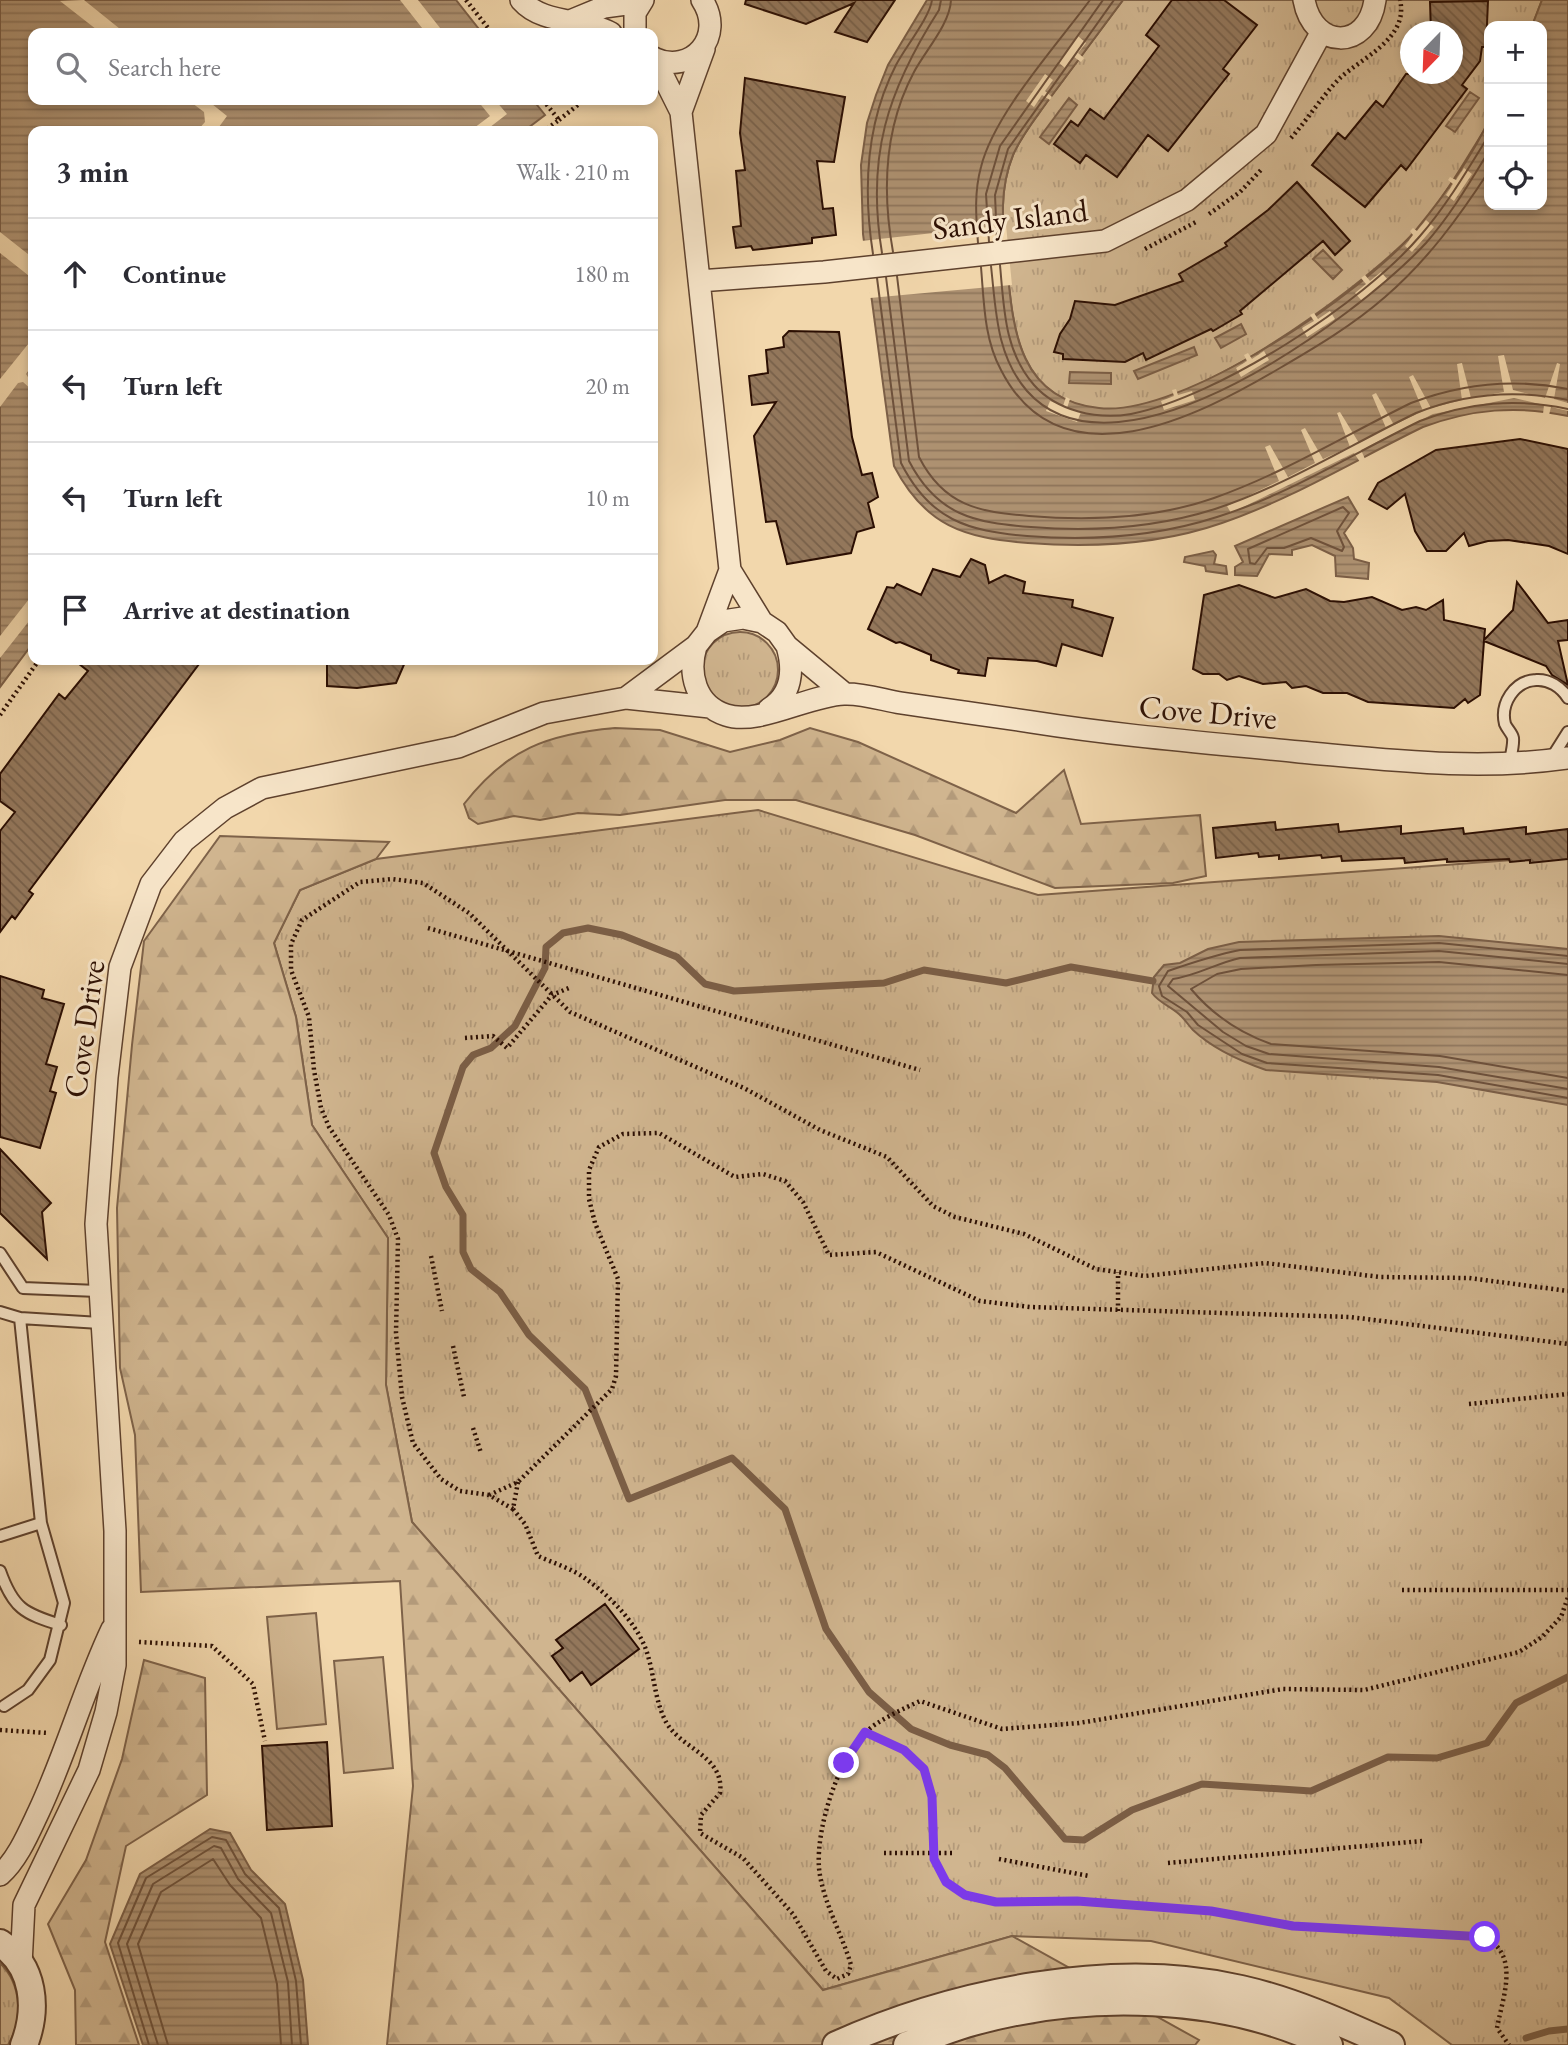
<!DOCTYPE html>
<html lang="en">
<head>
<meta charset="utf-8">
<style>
	body { margin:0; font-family:"EB Garamond",serif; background:#f2f2f3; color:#2b2b33 }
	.controls { position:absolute; right:21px; top:21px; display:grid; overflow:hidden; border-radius:14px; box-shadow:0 4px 10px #0003 }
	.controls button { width:63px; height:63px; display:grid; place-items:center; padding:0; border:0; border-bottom:2px solid #e1e1e2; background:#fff; color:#2b2b33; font:35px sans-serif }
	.compass { position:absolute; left:1400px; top:21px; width:63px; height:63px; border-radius:50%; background:#fff; box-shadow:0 4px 10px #0003; rotate:203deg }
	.stop { position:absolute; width:21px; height:21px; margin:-16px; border:5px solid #7c3aed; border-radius:50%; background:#fff }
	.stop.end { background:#7c3aed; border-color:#fff; box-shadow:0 2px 7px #0008 }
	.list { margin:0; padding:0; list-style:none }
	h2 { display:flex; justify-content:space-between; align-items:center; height:91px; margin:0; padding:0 28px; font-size:30px }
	h2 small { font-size:23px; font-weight:400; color:#7c7c81 }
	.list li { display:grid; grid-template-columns:46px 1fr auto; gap:21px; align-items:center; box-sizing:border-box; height:112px; padding:0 28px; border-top:2px solid #e1e1e2 }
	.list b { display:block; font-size:26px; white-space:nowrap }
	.list em { font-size:23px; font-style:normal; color:#7c7c81 }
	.icon { flex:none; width:38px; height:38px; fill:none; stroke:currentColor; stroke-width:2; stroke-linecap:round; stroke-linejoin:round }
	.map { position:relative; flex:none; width:1568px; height:2045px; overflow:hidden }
	.search { position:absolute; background:#fff; box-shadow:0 4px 10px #0003; left:28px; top:28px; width:630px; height:77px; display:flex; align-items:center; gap:18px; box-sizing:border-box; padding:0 24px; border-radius:14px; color:#7c7c81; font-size:26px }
	.panel { position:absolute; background:#fff; box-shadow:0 4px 10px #0003; left:28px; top:126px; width:630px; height:539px; border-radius:14px }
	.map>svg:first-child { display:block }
	.grass { fill:url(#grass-tufts); stroke:#7e6249; stroke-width:2; fill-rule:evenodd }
	.forest { fill:url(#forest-firs); stroke:#7e6249; stroke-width:2 }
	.pitch { fill:#d0b58f; stroke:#7e6249; stroke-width:2 }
	.water { fill:url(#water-rules); stroke:#7b5e46; stroke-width:2 }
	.pier { fill:#f2d7ac }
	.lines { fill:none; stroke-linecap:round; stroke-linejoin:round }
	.shore { stroke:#6e513b; stroke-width:2 }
	.stream { stroke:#7b5e46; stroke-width:7 }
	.building { fill:url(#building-back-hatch); stroke:#2c0f03; stroke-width:2 }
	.service-casing { stroke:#5e412d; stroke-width:14 }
	.minor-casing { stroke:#5e412d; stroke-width:24 }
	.tertiary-casing { stroke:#5e412d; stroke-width:30 }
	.path { stroke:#2c0f03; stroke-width:4.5; stroke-dasharray:2 3.5; stroke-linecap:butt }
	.service { stroke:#f7e5c9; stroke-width:10 }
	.minor { stroke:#f7e5c9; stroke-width:21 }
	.tertiary { stroke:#f7e5c9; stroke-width:26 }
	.route { stroke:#7c3aed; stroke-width:9 }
	.labels { text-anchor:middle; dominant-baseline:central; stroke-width:6; stroke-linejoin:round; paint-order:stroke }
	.street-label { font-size:32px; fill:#2c0f03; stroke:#f7e5c9 }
</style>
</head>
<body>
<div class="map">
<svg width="1568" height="2045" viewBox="0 0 1568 2045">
	<defs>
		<pattern id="grass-tufts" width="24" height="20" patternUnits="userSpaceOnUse" patternTransform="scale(1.75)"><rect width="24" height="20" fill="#d0b58f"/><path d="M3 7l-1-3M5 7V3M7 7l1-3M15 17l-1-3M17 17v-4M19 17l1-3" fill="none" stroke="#b39a7a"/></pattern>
		<pattern id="forest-firs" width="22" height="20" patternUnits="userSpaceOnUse" patternTransform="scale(1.75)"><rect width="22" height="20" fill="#d0b58f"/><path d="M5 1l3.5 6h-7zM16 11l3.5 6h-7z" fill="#b39a7a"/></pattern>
		<pattern id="water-rules" width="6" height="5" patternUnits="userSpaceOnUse" patternTransform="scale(1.75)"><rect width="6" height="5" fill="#af9373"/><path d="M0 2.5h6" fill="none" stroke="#8f765c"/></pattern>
		<pattern id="building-back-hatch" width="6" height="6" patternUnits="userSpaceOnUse" patternTransform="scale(1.75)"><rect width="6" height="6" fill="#93775b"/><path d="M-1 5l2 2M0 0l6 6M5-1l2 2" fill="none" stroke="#786049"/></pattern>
	</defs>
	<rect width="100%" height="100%" fill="#f2d7ac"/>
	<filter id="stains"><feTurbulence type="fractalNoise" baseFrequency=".00286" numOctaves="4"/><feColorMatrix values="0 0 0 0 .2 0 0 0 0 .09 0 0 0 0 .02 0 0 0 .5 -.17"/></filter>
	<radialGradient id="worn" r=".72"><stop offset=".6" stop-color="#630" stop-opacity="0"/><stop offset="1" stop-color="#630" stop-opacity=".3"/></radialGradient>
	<path class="grass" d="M1123 0H1542L1532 26H1489V120L1485 129C1463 164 1441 204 1413 234 1355 293 1185 418 1100 409 1019 400 1013 330 1007 265 1003 227 998 192 1013 155 1021 136 1035 119 1047 102 1072 68 1098 34 1123 0ZM1410 32H1452V74H1410Z
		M702 670a38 38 0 1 1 76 0a38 38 0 1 1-76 0Z
		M758 810 1038 895 1568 856V2045H1452L1389 1998 1151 1941 1012 1936 823 1990 412 1522 386 1385 388 1238 312 1125 296 1017 274 943 300 890 376 859Z
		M0 1963C22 1984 23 2020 8 2045H0Z"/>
	<path class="forest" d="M615 728 660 730 730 752 780 740 810 728 858 742 1016 813 1064 770 1081 824 1200 815 1206 876 1173 883 1055 888 915 835 796 800H725L620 815 578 813 540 820 514 816 478 824 469 818 464 804C507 749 547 734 615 728Z
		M220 836 389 842 376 859 300 890 274 943 296 1017 312 1125 388 1238 386 1385 412 1522 823 1990 1012 1936 1199 2040 1195 2045H387L413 1786 400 1581 141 1592 135 1435 120 1368 117 1208 132 1045 144 941Z
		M144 1660 205 1678 207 1795 126 1846 105 1942 139 2045H76L75 1990 48 1924 86 1860 122 1759Z"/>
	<path class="pitch" d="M316 1613 326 1724 277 1729 267 1617Z
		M383 1657 393 1768 344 1773 334 1661Z"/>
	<path class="water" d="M0 0H456L482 33H33V100H533L545 115 524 131H33V643L0 687Z
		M927 0H1123C1098 34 1072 68 1047 102 1035 119 1021 136 1013 155 998 192 1003 227 1007 265 1013 330 1018 399 1099 408 1181 418 1365 292 1416 230 1443 197 1471 158 1489 120V205H1542V26H1532L1542 0H1568V416C1517 405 1472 409 1423 427 1357 459 1292 499 1222 523 1159 545 1093 548 1028 543 964 538 925 526 894 466L863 234 861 165 867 123 876 95 888 65Z
		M1470 92 1479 98 1455 132 1446 126Z
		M1069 98 1077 105 1049 144 1040 137Z
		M1323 250 1342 270 1333 279 1313 259Z
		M1241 324 1246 334 1221 348 1215 338Z
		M1194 347 1197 355 1138 379 1134 371Z
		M1070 372 1111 373V384L1069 383Z
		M1348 497 1358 514 1344 533 1353 548 1354 559 1369 563 1368 579 1336 576 1335 556 1312 545 1292 550V555L1269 554 1257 576 1235 575V567L1243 562 1235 546Z
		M1213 551 1216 555 1214 564 1226 566 1227 574 1206 571 1205 566 1184 562 1185 557Z
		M1439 936 1568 949V1105L1437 1082 1266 1070C1240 1061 1213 1049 1193 1030 1189 1026 1186 1021 1182 1017 1173 1007 1160 1004 1152 993L1154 977 1164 965 1180 963 1208 949 1239 942Z
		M210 1829 230 1833 251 1870 285 1904 303 1980 308 2045H143L110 1944 140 1874Z"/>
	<path class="pier" d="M84 0 125 33H101L60 1Z
		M400 0H418L444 33H426Z
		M1078 36 1086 43 1078 53 1084 58 1081 62 1074 57 1065 68 1058 62Z
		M1045 74 1053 80 1045 91 1052 97 1050 100 1042 95 1034 107 1026 101Z
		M188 100H207L227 116 216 131H197L205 122 204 112Z
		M477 100H495L507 114 485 131H470L490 116Z
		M1464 168 1472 174 1454 201 1446 195 1453 184 1448 180 1450 177 1456 180Z
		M1426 220 1434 227 1412 252 1405 246 1413 235 1410 231 1413 228 1417 231Z
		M1006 225 1012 285 870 298 861 241Z
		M0 232 33 258V279L0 253Z
		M1381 272 1388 280 1362 301 1355 293 1366 284 1361 278 1365 275 1370 281Z
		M1330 311 1335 319 1307 337 1302 328 1314 321 1310 315 1314 313 1318 319Z
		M33 338V364L26 374 33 385V391L23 382 18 383 0 407V379Z
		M1264 351 1269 360 1241 377 1236 368 1247 361 1244 355 1248 353 1252 359Z
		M1504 355 1513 390 1545 398 1557 363 1560 364 1554 399 1568 403V411L1551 407 1549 415 1543 414 1544 405 1514 398 1433 414 1361 450 1365 459 1360 462 1354 453 1231 513 1227 506 1279 481 1265 447 1270 445 1288 477 1315 463 1301 430 1305 428 1323 459 1350 447 1337 413 1340 412 1359 443 1386 428 1372 395 1376 393 1394 425 1423 411 1409 377 1413 375 1431 408 1462 400 1457 364 1462 363 1471 398 1504 392 1498 356Z
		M1176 389 1178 395 1192 391 1195 400 1164 410 1161 401 1174 396 1172 390Z
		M1066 397 1070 399 1067 408 1081 412 1077 422 1046 411 1050 401 1063 406Z
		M33 594V616L0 658V636Z"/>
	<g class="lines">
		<path class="shore" d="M997 241 995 195 1008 149 1114 0
			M989 242 986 194 1000 146 1103 0
			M978 243C976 217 974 192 981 167 994 114 1057 45 1090 0
			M893 252C882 191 884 128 914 72 925 51 950 24 951 0
			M882 253C866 157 887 91 939 10L941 0
			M873 254C863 190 865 125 896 65 904 49 930 17 932 0
			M1000 265C1004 307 1004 351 1034 385 1057 411 1097 420 1131 414 1218 397 1363 303 1420 236 1447 205 1468 169 1489 135
			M991 266C996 310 996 355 1027 391 1119 495 1358 316 1426 243 1450 216 1470 182 1489 151
			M981 267C984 302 984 339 1001 370 1061 488 1199 416 1280 368 1316 347 1353 325 1385 297 1427 261 1459 217 1489 171
			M897 276 919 457C944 506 979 512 1029 516 1091 521 1155 519 1214 498 1282 474 1346 435 1411 403 1463 383 1514 378 1568 389
			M886 277 909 461C937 515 974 523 1031 527 1093 532 1155 528 1215 509 1285 486 1350 445 1416 413 1466 393 1515 389 1568 400
			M877 278 901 463C930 520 967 531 1027 536 1091 541 1155 537 1217 517 1288 495 1354 453 1420 421 1470 402 1516 398 1568 409
			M1343 507 1349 513 1337 531 1344 547 1342 551 1311 538 1284 548H1267L1255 564 1250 563 1248 549Z
			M1568 956 1439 943 1240 950C1215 955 1191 963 1168 971L1159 986 1162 996 1187 1012 1198 1025 1242 1054 1267 1063 1438 1075 1568 1098
			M1568 964 1439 951 1240 958C1217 963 1196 976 1173 979L1168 986 1223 1032 1246 1046 1269 1054 1439 1067 1568 1089
			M1568 975 1439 962 1316 965 1241 969 1217 974 1191 989C1212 1014 1240 1033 1271 1044L1440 1056 1568 1078
			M149 2045 118 1943 146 1878 212 1837 226 1840 245 1874 279 1908 296 1981 301 2045
			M158 2045 127 1944 153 1884 214 1846 221 1848 238 1879 271 1913 288 1982 292 2045
			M168 2045 138 1944 161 1892 213 1859 230 1885 261 1918 277 1984 281 2045"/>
		<path class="stream" d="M1153 981 1071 967 1006 983 924 970 884 983 734 991 705 984 677 957 622 935 588 928 563 933 546 947 545 968 515 1026 491 1048 473 1055 463 1067 434 1153 446 1187 463 1215V1252L471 1269 500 1292 529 1335 585 1389 629 1499 732 1458 785 1509 826 1629 869 1692 911 1729 950 1745 988 1755 1005 1768 1065 1839 1084 1840 1132 1810 1202 1784 1311 1791 1388 1757 1437 1758 1487 1743 1516 1703 1568 1677
			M1526 2038 1549 2031 1568 2029"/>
	</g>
	<path class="building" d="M746 0H895L867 42 835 32 854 3 806 24 745 4Z
		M1172 0H1224L1257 25 1223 69 1229 74 1168 151 1148 135 1117 177 1086 155 1080 163 1054 144 1071 121 1078 126 1090 109 1104 119 1159 46 1146 35Z
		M1488 1 1486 47H1482L1480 61 1462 85 1467 89 1406 170 1401 165 1365 207 1312 165 1338 133 1345 139 1376 101 1383 107 1406 74H1452V32H1431L1430 2Z
		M745 78 845 97 834 162 817 161 823 209 833 208 836 235 812 238V243L753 250 751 246 736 248 733 227 741 226 736 171 745 170 740 133Z
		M1297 182 1350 241 1335 255 1323 241 1240 311 1242 314 1213 331 1211 329 1146 360 1143 353 1125 362 1063 359V354L1054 352 1060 334 1070 319 1075 301 1115 305 1183 281 1179 274 1227 246 1225 243 1268 210Z
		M789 331 839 332 852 437 862 475 872 473 878 497 868 503 874 527 857 532 851 553 787 564 776 521 766 522 754 436 776 402 752 405 749 376 768 373 766 350 784 347 783 337Z
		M1520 439 1568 449V554L1549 546 1508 540 1488 541 1469 546 1464 533 1446 551H1427L1415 531 1405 494 1387 509 1369 499 1378 483 1436 450Z
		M971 559 985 565 989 583 1005 575 1025 582 1023 593 1073 600 1072 607 1113 618 1102 656 1062 644 1056 666 1037 661 988 658 985 676 958 673 959 670 931 660V655L900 642 896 643 868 629 887 587 894 588 897 584 921 595 933 569 960 577Z
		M1517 582 1548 623 1568 620V640L1558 641 1568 685 1552 675 1546 666 1484 641 1480 695 1468 703 1465 699 1454 708 1368 702 1347 693H1323L1306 686 1292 688 1286 682 1263 684 1239 676 1227 680 1219 674H1203L1193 669 1204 595 1239 585 1275 598 1306 589 1330 601 1344 602 1372 597 1402 610 1416 607 1426 610 1443 600 1444 620 1485 629 1484 640 1513 610Z
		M74 660H202L29 891 33 894 15 919 12 916 0 932V831L15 812 0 801V774L59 694 65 699 88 671Z
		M327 660H406L396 683 357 688 327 686Z
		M1275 822 1276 830 1338 824 1339 832 1401 826V834L1463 828 1464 834 1526 827V834L1568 829V859L1530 863V860L1510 862 1509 859 1447 862V859L1405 863 1404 858 1342 861 1341 856 1322 858 1321 855 1279 859V855L1259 857 1258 853 1216 858 1213 828Z
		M0 976 44 990 42 998 64 1004 46 1064 57 1067 50 1091 56 1093 40 1148 0 1137Z
		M0 1149 51 1203 42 1212 47 1259 0 1213Z
		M605 1604 639 1649 591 1685 582 1672 570 1681 552 1656 563 1648 556 1640Z
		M327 1742 332 1826 267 1830 262 1746Z"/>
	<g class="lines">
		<defs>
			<path id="service" d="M1551 759 1568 732
				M1509 766C1510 758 1514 746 1513 738 1512 733 1507 729 1505 724 1500 704 1514 681 1536 680 1549 679 1561 687 1568 698
				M0 1253 23 1288 98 1291
				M0 1312 20 1318 100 1323
				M0 1536 41 1523
				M0 1571C13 1608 24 1614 61 1625
				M4 1706 28 1690 50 1660 64 1603 41 1523 20 1318"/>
			<path id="minor" d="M521 0C543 25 583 18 611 33
				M1304 0C1313 50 1368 51 1375 0
				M570 21 604 7 641 2
				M635 33V13L643 0
				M653 58C692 76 726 36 702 0
				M654 58 681 112 730 570 762 622
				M681 112 704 49
				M699 281 824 272 1105 241 1187 200 1266 134 1321 33
				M707 632 730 570
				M696 646C688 673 695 705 726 715 758 726 809 695 844 694 862 693 883 700 901 703 945 709 988 716 1032 722 1121 736 1210 743 1300 752 1390 760 1478 771 1568 758
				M626 698 696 646 707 632 723 621 743 618 762 622 777 632 787 646 845 694
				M769 709C792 695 794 670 787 646
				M0 1875C18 1859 29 1832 39 1811 67 1751 84 1688 112 1629
				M21 1965 24 1905 89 1770 106 1712 115 1665V1531L96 1224 107 1077 120 967 151 884 184 841 225 808 262 788 458 747 544 713 626 698 710 707"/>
			<path id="tertiary" d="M0 1943C35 1966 38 2009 24 2045
				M836 2045C954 1992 1113 1959 1241 1989 1294 2001 1342 2023 1391 2045
				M907 2045C929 2037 951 2028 973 2022 1085 1991 1223 1993 1329 2045"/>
		</defs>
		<use href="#service" class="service-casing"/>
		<use href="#minor" class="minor-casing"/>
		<use href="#tertiary" class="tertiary-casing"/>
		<path class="path" d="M466 0 492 33
			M543 100 559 120 544 131
			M559 120 584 100
			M1291 138C1308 119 1322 96 1340 78 1363 57 1409 38 1400 0
			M1209 214 1240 192 1261 170
			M1145 249 1196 222
			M0 715 39 660
			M428 928 920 1070
			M465 1038 493 1036 507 1048 552 995 569 988
			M431 1256 442 1311
			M1118 1311V1272
			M453 1346 464 1397
			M1469 1404 1568 1394
			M473 1428 481 1453
			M518 1482 513 1509 525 1524 538 1556C553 1563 573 1569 586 1579 609 1595 635 1622 645 1647 654 1670 654 1698 665 1720 679 1749 725 1755 720 1793L701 1815 700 1833 743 1858 793 1914 826 1971 837 1979 848 1974 851 1965C842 1934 822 1900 819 1868 816 1829 837 1762 865 1733 876 1721 905 1708 920 1701L1002 1729 1079 1723 1283 1689 1364 1690 1519 1652 1542 1637 1561 1617 1568 1597
			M489 1495 518 1482 612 1389 616 1376 618 1279 595 1223 589 1199V1170L599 1147 623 1134 659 1133 735 1177 763 1174 785 1181 803 1202 829 1255 876 1252 980 1301 1030 1307 1350 1317 1568 1344
			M513 1509 489 1495 460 1491 441 1479 413 1443 402 1397 396 1333 398 1239 389 1215 329 1127 321 1108 314 1070 309 1017 291 970V944L302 920 360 882 392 879 423 883 469 913 570 1012 744 1088 820 1130 887 1157 933 1206 955 1217 1024 1234 1096 1269 1145 1276 1265 1263 1380 1277 1469 1278 1568 1291
			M1402 1590H1568
			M139 1642 212 1646 253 1684 265 1741
			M0 1730 48 1733
			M866 1732 904 1750 924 1769 932 1797 934 1859 946 1882 965 1895 996 1902 1077 1901 1211 1911 1293 1926 1485 1937C1520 1956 1503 1996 1497 2028L1509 2045
			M884 1853H952
			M999 1859 1089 1876
			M1168 1863 1422 1841"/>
		<use href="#service" class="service"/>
		<use href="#minor" class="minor"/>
		<use href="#tertiary" class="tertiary"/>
	</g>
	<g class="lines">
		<path class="route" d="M844 1763 865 1732 904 1750 924 1769 932 1797 934 1859 946 1882 965 1895 996 1902 1077 1901 1211 1911 1293 1926 1485 1937"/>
	</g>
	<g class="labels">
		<g class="street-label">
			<text transform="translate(1010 219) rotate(-7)">Sandy Island</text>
			<text transform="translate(1208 712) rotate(5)">Cove Drive</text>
			<text transform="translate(84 1029) rotate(-82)">Cove Drive</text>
		</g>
	</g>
	<rect width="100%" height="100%" filter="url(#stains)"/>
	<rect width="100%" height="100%" fill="url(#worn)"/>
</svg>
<div class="controls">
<button>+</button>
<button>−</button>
<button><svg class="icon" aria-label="locate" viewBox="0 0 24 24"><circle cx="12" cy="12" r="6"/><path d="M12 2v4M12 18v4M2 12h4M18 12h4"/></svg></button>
</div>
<svg class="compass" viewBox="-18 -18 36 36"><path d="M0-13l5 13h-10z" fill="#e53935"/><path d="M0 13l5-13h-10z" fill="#7c7c81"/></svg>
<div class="stop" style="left:1485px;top:1937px"></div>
<div class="stop end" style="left:844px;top:1763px"></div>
<div class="search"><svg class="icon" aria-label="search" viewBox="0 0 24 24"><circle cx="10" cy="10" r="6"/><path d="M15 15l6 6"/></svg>Search here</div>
<section class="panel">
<h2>3 min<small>Walk · 210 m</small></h2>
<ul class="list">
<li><svg class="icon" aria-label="ahead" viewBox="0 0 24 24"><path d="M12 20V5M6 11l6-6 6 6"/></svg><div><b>Continue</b></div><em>180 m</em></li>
<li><svg class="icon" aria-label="left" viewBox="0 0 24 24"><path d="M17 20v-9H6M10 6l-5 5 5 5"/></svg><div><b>Turn left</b></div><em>20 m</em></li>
<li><svg class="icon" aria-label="left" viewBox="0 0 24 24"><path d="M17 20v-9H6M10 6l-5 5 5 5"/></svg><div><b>Turn left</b></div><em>10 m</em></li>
<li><svg class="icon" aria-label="arrive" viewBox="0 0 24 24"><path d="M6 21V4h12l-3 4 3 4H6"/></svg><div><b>Arrive at destination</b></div></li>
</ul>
</section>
</div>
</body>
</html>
